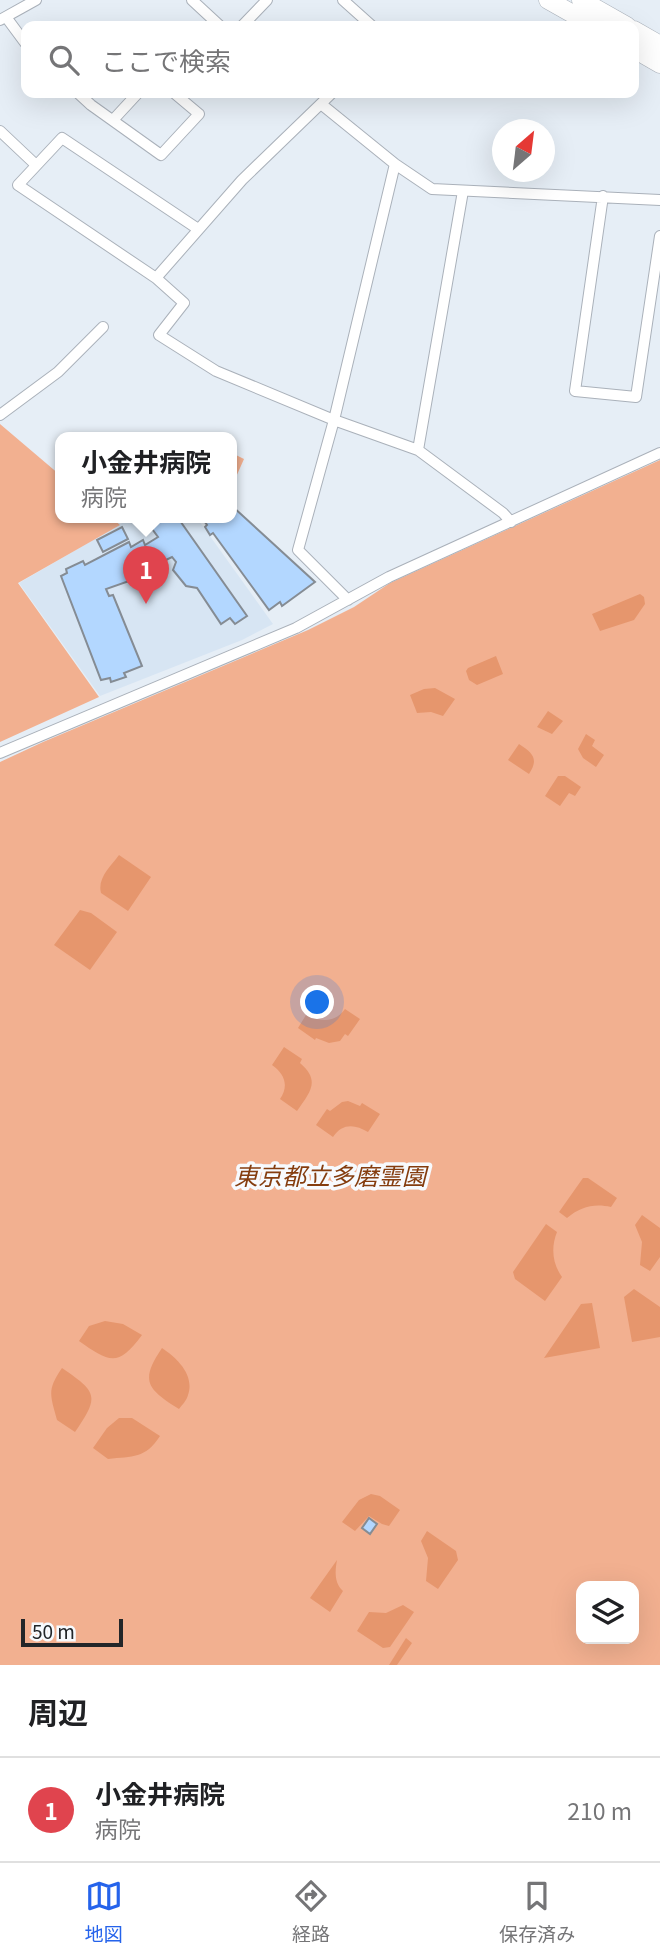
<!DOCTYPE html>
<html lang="ja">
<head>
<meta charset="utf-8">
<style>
	body { margin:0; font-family:Georgia,"Noto Sans JP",serif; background:#f6f6f6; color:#202124 }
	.controls { position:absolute; right:21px; bottom:21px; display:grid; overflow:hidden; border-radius:14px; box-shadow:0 7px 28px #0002 }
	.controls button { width:63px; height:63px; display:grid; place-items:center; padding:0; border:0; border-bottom:2px solid #e0e0e0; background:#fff; color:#202124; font:35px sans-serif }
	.compass { position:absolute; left:492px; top:119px; width:63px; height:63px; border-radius:50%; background:#fff; box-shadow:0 7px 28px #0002; rotate:28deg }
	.scale { position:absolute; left:21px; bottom:18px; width:102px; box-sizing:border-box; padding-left:7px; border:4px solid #232629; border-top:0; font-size:19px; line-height:24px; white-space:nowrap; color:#232629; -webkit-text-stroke:5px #f7fafe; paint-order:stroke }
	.you { position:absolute; left:318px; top:1003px; width:24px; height:24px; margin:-18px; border:5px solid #fff; border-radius:50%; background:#1a73e8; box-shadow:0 0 0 10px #1a73e833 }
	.badge { display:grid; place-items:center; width:46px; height:46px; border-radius:50%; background:#2563eb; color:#fff; font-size:23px; font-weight:700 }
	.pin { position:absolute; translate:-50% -58px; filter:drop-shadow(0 2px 4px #0008) }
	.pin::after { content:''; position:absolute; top:37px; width:24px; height:21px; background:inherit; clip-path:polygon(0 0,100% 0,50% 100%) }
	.popup { position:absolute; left:55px; top:432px; width:182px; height:91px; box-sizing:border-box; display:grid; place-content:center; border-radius:14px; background:#fff; filter:drop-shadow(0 2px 5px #0005); font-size:23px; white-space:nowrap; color:#757577 }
	.popup b { font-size:26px; color:#202124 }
	.popup::after { content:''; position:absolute; left:50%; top:100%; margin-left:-14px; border:14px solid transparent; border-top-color:#fff }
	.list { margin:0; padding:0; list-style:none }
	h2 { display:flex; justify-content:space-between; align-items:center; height:91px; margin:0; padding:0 28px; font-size:30px }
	h2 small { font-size:23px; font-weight:400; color:#757577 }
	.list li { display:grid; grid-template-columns:46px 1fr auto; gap:21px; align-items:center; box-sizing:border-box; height:105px; padding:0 28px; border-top:2px solid #e0e0e0 }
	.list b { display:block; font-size:26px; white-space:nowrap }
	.list p { margin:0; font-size:23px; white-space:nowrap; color:#757577 }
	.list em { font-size:23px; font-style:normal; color:#757577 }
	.icon { flex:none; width:38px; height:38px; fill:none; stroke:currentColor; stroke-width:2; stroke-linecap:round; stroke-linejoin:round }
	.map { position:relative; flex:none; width:660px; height:1665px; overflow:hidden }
	.search { position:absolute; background:#fff; box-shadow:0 7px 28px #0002; left:21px; right:21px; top:21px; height:77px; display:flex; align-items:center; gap:18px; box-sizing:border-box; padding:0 24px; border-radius:14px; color:#757577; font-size:26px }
	.sheet { height:196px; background:#fff }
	nav { display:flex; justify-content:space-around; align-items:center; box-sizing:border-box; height:98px; border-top:2px solid #e0e0e0; background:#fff; font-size:19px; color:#757577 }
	nav a { display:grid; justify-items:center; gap:4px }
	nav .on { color:#2563eb }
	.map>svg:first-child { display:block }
	.built { fill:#d7e5f3 }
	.green { fill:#f2b090; fill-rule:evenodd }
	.forest { fill:#e6966d }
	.building { fill:#b3d7ff; stroke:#858c94; stroke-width:2 }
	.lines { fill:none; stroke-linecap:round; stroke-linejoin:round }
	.minor-casing { stroke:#aab1ba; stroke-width:12 }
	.primary-casing { stroke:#aab1ba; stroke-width:19 }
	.minor { stroke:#fff; stroke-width:10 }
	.primary { stroke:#fff; stroke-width:18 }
	.labels { text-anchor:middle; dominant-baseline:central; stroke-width:7; stroke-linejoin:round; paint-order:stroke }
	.park-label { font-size:24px; font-style:italic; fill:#853d0f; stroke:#f7fafe }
</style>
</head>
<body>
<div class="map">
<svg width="660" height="1665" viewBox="0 0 660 1665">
	<rect width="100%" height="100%" fill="#e6eef6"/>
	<path class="built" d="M131 518H197L273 624 242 640 100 696 19 583Z"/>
	<path class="green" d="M0 424 60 475V518H112L120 525 18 583 99 697 0 742Z
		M232 453 244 459 232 486Z
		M660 460V1665H0V762L43 742 308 630 354 607 390 583ZM581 1586H634V1639H581Z"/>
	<path class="forest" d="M640 594 644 597 645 604 634 620 600 631 592 614Z
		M496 656 503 674 477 685 469 680 466 671 468 668Z
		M435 688 455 699 443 716 431 712 417 713 410 695 424 689Z
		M548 711 563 721 552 734 537 727Z
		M586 734 595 740 592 746 604 755 596 767 583 758 578 749Z
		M519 744C533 753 539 759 529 774L508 760Z
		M558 776H565L581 787 575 796 569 793 560 806 545 796Z
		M119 855 151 877 128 911 101 893C97 878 111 866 119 855Z
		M80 910 91 913 117 932 90 970 54 945Z
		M345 1009 360 1019 348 1036 345 1034 340 1041 329 1043 316 1038 315 1040 298 1028 306 1015C321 1022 335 1023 345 1009Z
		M284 1047 302 1059 300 1063C321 1081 310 1092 297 1111L280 1099C289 1086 285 1074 272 1065Z
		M348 1101 360 1106 362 1103 380 1114 368 1132C355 1124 342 1123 333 1137L316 1125 327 1109 330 1111 342 1102Z
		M583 1178H588L617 1198 611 1207C594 1203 580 1207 567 1218L559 1212Z
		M642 1215 660 1228V1257L650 1271 640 1265 642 1242 635 1225Z
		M546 1224 557 1232C551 1247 552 1263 562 1277L545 1301 515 1279 513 1272Z
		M634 1289 660 1307V1337L632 1342 624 1297Z
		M592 1303 600 1348 544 1358 581 1304Z
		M105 1321 123 1324 142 1335C118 1368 109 1362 79 1341L89 1326Z
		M162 1348C177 1358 195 1375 188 1395 187 1400 182 1405 179 1409 148 1389 139 1382 162 1348Z
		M62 1368C97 1392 100 1396 75 1432L57 1420C50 1394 47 1390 62 1368Z
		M119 1418H132L160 1436C145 1459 133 1456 108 1459L93 1448 107 1428Z
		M371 1494 380 1496 400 1510 389 1526 382 1524 369 1516 355 1531 342 1522 359 1500Z
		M427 1531 456 1551 458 1560 438 1589 426 1581 428 1558 421 1541Z
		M337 1560C335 1571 334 1583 343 1591L330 1612 310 1598Z
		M403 1605 414 1612 390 1647 383 1648 357 1631 369 1612 386 1613Z
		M406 1638 412 1643 397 1665H389Z"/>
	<path class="building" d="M232 506 315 582 282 606 280 602 269 610 213 533 210 535 205 527 207 525 202 518H232Z
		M144 518H178L247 616 235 624 230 618 221 624 197 588 186 586 173 570 176 562 172 557 130 577 132 580 106 589 109 596 113 595 142 666 124 673 126 677 111 682 110 678 101 680 61 576 67 573 66 569 83 561 85 565 129 542 131 547 143 540 145 545 158 537Z
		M122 527 128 539 103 552 97 540Z
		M369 1518 377 1524 370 1534 362 1528Z"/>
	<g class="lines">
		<defs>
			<path id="minor" d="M192 0 220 26
				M343 0 372 26
				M6 17 26 44
				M0 20 36 0
				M242 26 267 0
				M78 93 91 105 161 155 199 114 174 93
				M321 104 395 164 432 189 660 200
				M113 120 138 93
				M0 131 36 165
				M603 196 575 391 636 397 660 236
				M198 229 62 138 18 185 156 278 184 303 159 335 216 371 334 420 418 450 503 513 511 522
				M156 278 242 180 332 93
				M0 415 58 372 103 327
				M418 450 463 191
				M348 600 298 550 334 420 395 164
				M0 753 296 628 389 577 660 453"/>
			<path id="primary" d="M548 0 594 26
				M581 0 627 26
				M634 30 660 45
				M634 49 660 64"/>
		</defs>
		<use href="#minor" class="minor-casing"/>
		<use href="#primary" class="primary-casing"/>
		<use href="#minor" class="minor"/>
		<use href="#primary" class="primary"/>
	</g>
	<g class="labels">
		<g class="park-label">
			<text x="330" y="1174">東京都立多磨霊園</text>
		</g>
	</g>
</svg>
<div class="controls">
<button><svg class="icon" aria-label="layers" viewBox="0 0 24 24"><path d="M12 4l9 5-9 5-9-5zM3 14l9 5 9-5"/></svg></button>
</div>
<svg class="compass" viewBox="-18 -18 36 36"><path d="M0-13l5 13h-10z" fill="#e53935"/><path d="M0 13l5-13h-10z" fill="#757577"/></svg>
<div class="scale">50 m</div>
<div class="you"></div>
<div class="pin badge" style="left:146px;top:604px;background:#e0444e">1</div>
<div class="popup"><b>小金井病院</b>病院</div>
<div class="search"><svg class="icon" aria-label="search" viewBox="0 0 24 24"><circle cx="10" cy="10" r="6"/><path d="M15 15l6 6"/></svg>ここで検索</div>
</div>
<section class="sheet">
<h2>周辺<small></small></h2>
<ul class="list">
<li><span class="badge" style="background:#e0444e">1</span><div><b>小金井病院</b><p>病院</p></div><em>210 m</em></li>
</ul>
</section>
<nav>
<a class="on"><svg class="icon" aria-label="map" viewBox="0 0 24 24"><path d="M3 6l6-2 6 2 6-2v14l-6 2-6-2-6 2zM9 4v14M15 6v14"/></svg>地図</a>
<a><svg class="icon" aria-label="directions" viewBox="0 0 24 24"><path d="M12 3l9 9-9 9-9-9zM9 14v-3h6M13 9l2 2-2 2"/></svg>経路</a>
<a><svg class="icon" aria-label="saved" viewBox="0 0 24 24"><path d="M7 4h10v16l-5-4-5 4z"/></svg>保存済み</a>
</nav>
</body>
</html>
